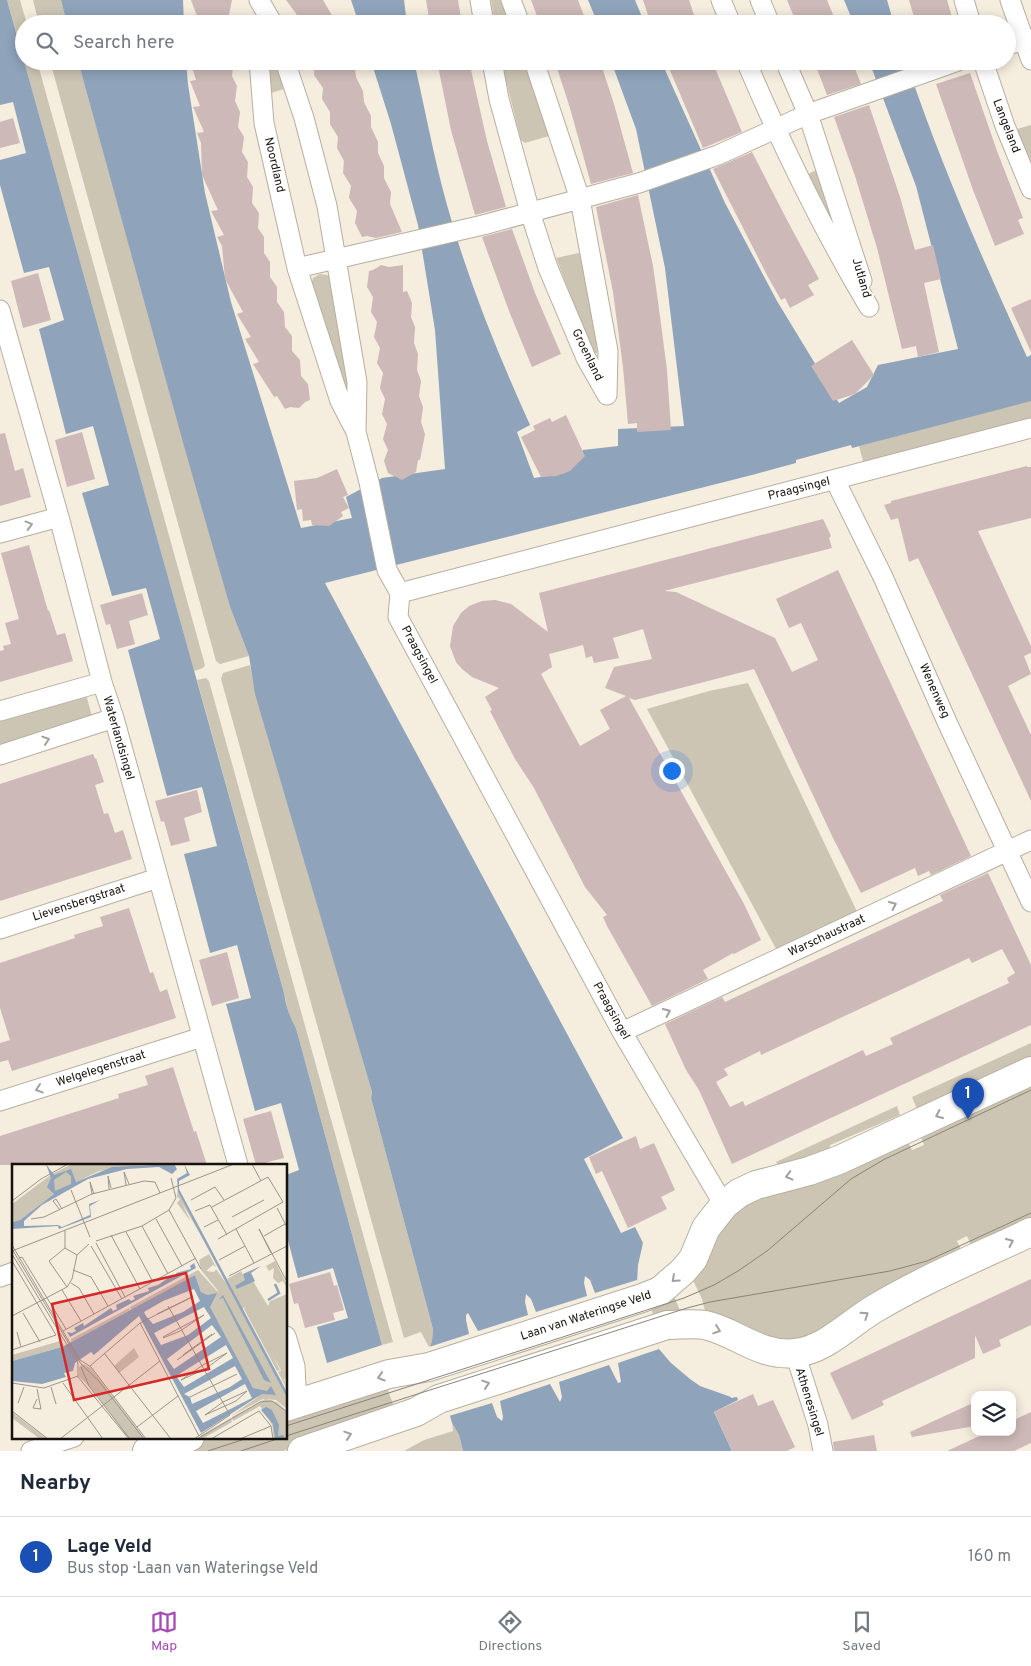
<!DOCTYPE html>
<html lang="en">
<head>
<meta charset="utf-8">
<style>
	body { margin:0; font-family:Overpass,sans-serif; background:#f6f6f7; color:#1f2937 }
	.controls { position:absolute; right:15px; bottom:15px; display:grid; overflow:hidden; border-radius:10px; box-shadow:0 2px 12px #0003 }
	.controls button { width:45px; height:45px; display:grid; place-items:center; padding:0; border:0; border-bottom:1px solid #e0e1e3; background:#fff; color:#1f2937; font:25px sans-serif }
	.you { position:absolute; left:671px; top:770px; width:18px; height:18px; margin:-12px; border:4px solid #fff; border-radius:50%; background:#1a73e8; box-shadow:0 0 0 8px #1a73e833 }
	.badge { display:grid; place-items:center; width:32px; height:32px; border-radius:50%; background:#a64bb6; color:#fff; font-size:16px; font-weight:700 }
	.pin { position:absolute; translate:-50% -41px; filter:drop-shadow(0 1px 2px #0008) }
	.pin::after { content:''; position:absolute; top:26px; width:18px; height:15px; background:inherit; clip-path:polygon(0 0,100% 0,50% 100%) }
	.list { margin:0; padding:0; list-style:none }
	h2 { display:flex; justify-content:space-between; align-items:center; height:65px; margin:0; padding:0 20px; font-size:21px }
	h2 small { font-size:16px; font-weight:400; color:#747a83 }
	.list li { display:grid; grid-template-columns:32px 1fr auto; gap:15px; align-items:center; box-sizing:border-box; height:80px; padding:0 20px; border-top:1px solid #e0e1e3 }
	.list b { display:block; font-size:19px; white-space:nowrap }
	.list p { margin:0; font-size:16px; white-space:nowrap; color:#747a83 }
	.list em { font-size:16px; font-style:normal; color:#747a83 }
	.icon { flex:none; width:28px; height:28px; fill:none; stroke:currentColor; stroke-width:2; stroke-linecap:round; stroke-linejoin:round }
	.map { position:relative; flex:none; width:1031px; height:1451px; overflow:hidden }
	.search { position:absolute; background:#fff; box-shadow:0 2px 12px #0003; left:15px; right:15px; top:15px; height:55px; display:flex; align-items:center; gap:12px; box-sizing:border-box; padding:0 18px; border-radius:28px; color:#747a83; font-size:19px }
	.sheet { height:145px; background:#fff }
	nav { display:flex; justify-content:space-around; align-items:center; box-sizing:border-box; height:70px; border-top:1px solid #e0e1e3; background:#fff; font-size:14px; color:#747a83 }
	nav a { display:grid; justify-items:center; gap:2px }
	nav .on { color:#a64bb6 }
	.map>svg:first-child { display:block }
	.green { fill:#cdc5b3 }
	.water { fill:#8fa4bb }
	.pier { fill:#f5edde }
	.building { fill:#ccb9b8; fill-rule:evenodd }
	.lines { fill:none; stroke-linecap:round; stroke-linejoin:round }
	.street-casing { stroke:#b6afa0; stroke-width:21 }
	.secondary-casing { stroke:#b6afa0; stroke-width:30 }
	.street { stroke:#fff; stroke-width:19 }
	.secondary { stroke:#fff; stroke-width:28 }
	.tram { stroke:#898479; stroke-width:1 }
	.oneway { stroke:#a1a09e }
	.labels { text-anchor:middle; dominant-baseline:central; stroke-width:4; stroke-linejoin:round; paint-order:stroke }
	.street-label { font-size:12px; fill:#15120d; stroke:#fff }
	.inset-river { fill:none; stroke:#8fa4bb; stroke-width:2.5 }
	.inset-road { fill:none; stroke:#9b958a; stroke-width:1 }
	.view { fill:#d62828; fill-opacity:0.15; stroke:#d62828; stroke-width:2.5 }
	.inset-edge { fill:none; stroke:#15120d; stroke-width:2.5 }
</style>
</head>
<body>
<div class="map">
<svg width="1031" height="1451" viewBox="0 0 1031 1451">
	<rect width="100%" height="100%" fill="#f5edde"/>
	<path class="green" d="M7 0H20L27 24H24V60Z
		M33 0H61L67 24H39Z
		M491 0H507L516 24H495Z
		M24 61H37L205 665 203 668 194 671Z
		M50 61H78L230 607 249 656 220 664 216 661Z
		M267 61H278L287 88 271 93Z
		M501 61H529L552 134 549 136 525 143 521 140Z
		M1031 125V169L1017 129Z
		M821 168 836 227 808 174Z
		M583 252 596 325 597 353 593 354 556 258Z
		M320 274 327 275 335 280 351 396 347 397 310 288 313 278Z
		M1031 400V420L864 465 859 446Z
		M250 665 256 694 372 1092 371 1098 433 1329 432 1341 429 1347 421 1332 404 1338 221 679 223 673Z
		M206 678 209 681 393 1342 382 1345 296 1028 289 1016 284 993 197 680Z
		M748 683 861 920 781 958 647 709 709 691Z
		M86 694 92 717 0 745V718Z
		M1031 1043V1057L917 1109 912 1097Z
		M1031 1082V1222L973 1250 967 1236 957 1241 965 1258 790 1345 707 1319 702 1299 690 1274 728 1210 907 1140 912 1150 924 1145 920 1134Z
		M897 1106 900 1115 830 1145 828 1155 780 1168 776 1162Z
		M672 1291 683 1318 656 1324 649 1302Z
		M384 1379 397 1415 283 1451H165L207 1437H286V1411Z
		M452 1423 459 1435 463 1451H404L424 1440 453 1431Z"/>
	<path class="water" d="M0 0H7L284 993C286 1006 289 1016 296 1028L382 1345 327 1363 317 1327 348 1318 333 1268 298 1278 286 1233V1175L299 1170 281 1103 255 1111 226 1004 251 998 237 945 210 953 184 854 217 846 202 787 167 796 128 650 160 639 146 588 112 596 82 493 109 485 93 426 66 434 39 329 64 320 49 267 24 273 0 185V160L26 153 13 102 0 105Z
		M61 0H183L184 24H67Z
		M351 0H404L407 24H359Z
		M588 0H635L645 24H598Z
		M844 0H887L894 24H854Z
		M78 61H186L188 84 205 193 231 302 301 528 352 518 346 497 382 478 445 469 435 330 418 225 391 124 371 61H414C425 109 434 158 447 205 468 281 498 354 530 425L517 432 534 478 565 473 583 450 618 446V429L684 426 665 268 636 129 611 61H661L725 203 777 301 839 403 867 387 878 365 958 349 916 186 869 61H906C940 163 983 260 1027 357L1031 355V401L852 448 851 445 796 460V463L752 475 325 583 623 1138 584 1159 621 1233 635 1227 643 1243 638 1265 637 1284 659 1349 671 1363 690 1379 700 1386 731 1397V1398L737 1397 738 1400 714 1412 732 1451H463L459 1435 452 1423 430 1346 432 1341 433 1329 371 1098 372 1092 255 694 249 656 230 607 184 446Z"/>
	<path class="pier" d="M585 1276 590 1280 595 1293 637 1280 659 1349 618 1363 621 1382 618 1383 609 1365 559 1382 562 1397 560 1402 550 1384 500 1401 503 1417 502 1421 497 1417 492 1403 449 1416 429 1347 469 1334 466 1320V1315L468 1313 478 1331 528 1315 525 1302 526 1294 531 1299 536 1312 587 1296 584 1283Z"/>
	<path class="building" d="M191 0H232L227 24H200Z
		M286 0H323L337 24H297V15Z
		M426 0H458L462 24H430Z
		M531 0H578L587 24H540Z
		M643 0H689L694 15 682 20 684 24H651Z
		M787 0H827L837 24H797Z
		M909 0H947L954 24H916Z
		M190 61H234L232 76 237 86 235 101 240 112 238 127 244 137 242 152 248 162 247 177 253 187 252 203 259 213 258 228 264 237V253L270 262V277L277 287V302L284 312 285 327 292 336V351L300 360 301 376 308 384 310 400 305 402 299 408 290 407 285 409 277 396 274 397 253 364 259 362 245 339 251 337 237 314 243 312 225 279 222 246 217 237 224 235 211 211 218 210 202 175 201 143 197 133 204 132 193 107 200 106 190 81 196 80Z
		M315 61H354L356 77 363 91 364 102 371 116V127L378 142V153L384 166V178L391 192 390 204 402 232 376 238 367 236 362 237 355 223 357 211 349 198 351 186 343 173 344 161 337 148 338 137 330 124V112L322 99 323 88 314 75Z
		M437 61H469L487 141 506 207 475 215 451 130Z
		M564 61H600L614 104 633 173 591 184 570 108 557 68 565 65Z
		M666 61H712L742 132 703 148Z
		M814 61H852L861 84 827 95Z
		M970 73 997 151 1023 218 1018 220 1024 234 995 246 973 190 936 84Z
		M869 105 900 197 915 250 933 245 941 279 924 283 939 352 918 357 916 346 902 349 877 248 855 176 834 117Z
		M13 118 20 143 0 148V122Z
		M752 152 788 222 819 279 808 285 814 295 790 308 785 298 781 300 768 277 713 169Z
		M638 195 653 266 659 309 667 370 671 430 637 432V423L628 424 623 367 613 292 596 207Z
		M512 229 535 293 561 354 532 367 509 311 482 237Z
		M381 265 389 267 403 265V292L407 291 412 303 411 317 415 327 414 343 418 354 417 370 421 381 419 396 423 407 421 422 425 434 420 460H418L416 472 402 480 388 473 384 461 388 450 383 439 387 424 382 414 385 399 380 388 383 373 377 363 380 348 374 337 377 322 371 312 373 297 367 287 369 271 373 270Z
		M38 273 51 320 23 328 11 281Z
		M1031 299V352L1011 308Z
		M852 340 874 375 855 394 833 401 811 366Z
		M566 415 585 456 570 471 556 476 541 477 521 437 535 430 533 426 550 418 552 422Z
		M82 432 95 479 67 487 55 440Z
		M5 433 15 471 23 468 31 497 0 506V434Z
		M1027 466V467H1031V518L978 531 1031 646V653L1024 656 1031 674 1008 686 1031 735V801L918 558 909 562 898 518 891 520 884 505 891 503V501Z
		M337 469 348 495 343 497 349 508 341 512 343 516 329 526 312 525 311 520 303 521 302 509 297 510 294 481 317 478Z
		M823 519 831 536 829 538 832 548 664 591 676 592 775 638 792 672 818 660 801 623 789 628 776 599 838 570 971 856 931 875 929 871 918 876 915 868 861 893 833 838 754 669 635 700 629 698 744 904 761 940 734 954 733 953 703 970 708 979 652 1006 607 926 603 917 607 915 585 887 534 788 515 759 490 711 492 710 485 697 499 688 472 677 462 669 456 662 450 646 453 626 461 613 469 606 482 601 495 600 511 604 548 632 539 593ZM643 629 652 659 614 667 605 688 626 696 600 710 610 729 580 746 541 674 552 667 549 654 583 645 586 658 592 656 594 663 619 658 613 638Z
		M29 545 48 611 49 610 57 635 65 633 73 661 0 682V651L4 650 3 646 11 644 5 623 19 619 1 553Z
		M142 593 148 615 129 621 135 644 117 649 110 624 106 625 100 605Z
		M93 754 95 759 96 758 104 782 95 785 104 814 108 813 115 833 123 830 132 859 0 901V784Z
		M197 790 202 812 184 818 190 841 171 846 164 821 161 822 155 801Z
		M988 873 1031 965V1025L732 1164 699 1090 686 1070 665 1024 722 997 725 1002 943 901 940 895ZM1002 949 1015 973 1007 978 1009 983 890 1038 893 1044 866 1056 863 1050 745 1106 743 1101 730 1107 716 1082 728 1075 724 1069 760 1051 761 1055 969 958 972 963Z
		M129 908 150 973 153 972 160 992 167 989 176 1018 12 1071 8 1060 0 1062V1043L10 1040 0 1008V963L75 938 74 935 103 926 100 917Z
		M227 952 239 998 212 1006 199 960Z
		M173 1067 194 1132 196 1131 207 1165H0V1136L119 1098 118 1094 148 1085 145 1076Z
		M271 1111 284 1158 256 1165 243 1119Z
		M636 1136 640 1149 654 1143 675 1190 661 1197 667 1209 628 1228 602 1171 596 1174 589 1157Z
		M330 1272 334 1286 337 1285 344 1310 333 1313 335 1320 305 1328 298 1303 294 1304 289 1284Z
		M1031 1279V1325L999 1340 1001 1346 983 1354 975 1335V1358L882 1401 884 1405 852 1420 830 1373Z
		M753 1394 758 1406 773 1400 795 1447 787 1451H732L714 1412Z
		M975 1402V1426L912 1437 910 1432Z
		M1031 1412V1443L1014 1451H947L988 1432H1012V1421Z
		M874 1435 877 1451H834L833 1442Z"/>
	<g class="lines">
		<defs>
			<path id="street" d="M259 0 273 24
				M480 0 484 24
				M511 0 520 24
				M721 0 731 24
				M760 0 770 24
				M964 0 971 24
				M1010 0 1031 60
				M1007 45 1031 39
				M259 61 264 123 297 268 340 401 356 432 369 482 387 570 400 593
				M285 61 304 118 327 206 357 382 356 430
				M492 61 499 99 530 212 548 268 586 358 607 395
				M534 61 580 199 608 351 607 395
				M746 61C782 146 822 228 869 307
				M785 61 808 114 862 281
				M983 61 1005 126 1031 189
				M297 268 483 225 639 183 718 155 808 114 958 61
				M0 310 59 517 102 682 114 718 238 1165
				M835 480 883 577 947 722 1031 902
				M0 533 59 517
				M0 711 102 682
				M0 755 114 718
				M0 929 158 878
				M622 1032 1031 840
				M0 1101 202 1037
				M724 1205 622 1032 398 617 400 593 1031 428
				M0 1277 14 1272
				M286 1336 295 1366 296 1386 300 1402
				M795 1353 818 1425 823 1451
				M31 1451 74 1437"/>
			<path id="secondary" d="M286 1407 389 1374 429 1367 642 1298 660 1291 683 1271 693 1259 706 1228 724 1205 739 1193 756 1185 809 1171 839 1160 1031 1071
				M147 1451 190 1437
				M302 1451 416 1412 439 1399 667 1325C679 1325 693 1323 705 1325 737 1332 759 1357 795 1353 825 1350 849 1324 874 1309 924 1279 978 1257 1031 1232"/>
		</defs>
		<use href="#street" class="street-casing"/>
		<use href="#secondary" class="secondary-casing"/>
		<use href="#street" class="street"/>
		<use href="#secondary" class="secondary"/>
		<path class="tram" d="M286 1426 684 1298 714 1285 738 1271 767 1251 851 1179 883 1160 1031 1090
			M286 1436 687 1308 710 1302 890 1271 927 1261 1031 1213
			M208 1451 251 1437
			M241 1451 283 1437"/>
	</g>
	<defs><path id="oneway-chevron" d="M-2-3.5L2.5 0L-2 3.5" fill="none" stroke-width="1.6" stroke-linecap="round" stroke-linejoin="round" transform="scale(1.25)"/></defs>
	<g class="oneway">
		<use href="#oneway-chevron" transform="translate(29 525) rotate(-15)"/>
		<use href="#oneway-chevron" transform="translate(46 740) rotate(-18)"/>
		<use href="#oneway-chevron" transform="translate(893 905) rotate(-25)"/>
		<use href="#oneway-chevron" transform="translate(667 1012) rotate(-25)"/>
		<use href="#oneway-chevron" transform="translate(39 1089) rotate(162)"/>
		<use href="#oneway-chevron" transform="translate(939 1115) rotate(155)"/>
		<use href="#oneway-chevron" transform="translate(789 1176) rotate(166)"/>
		<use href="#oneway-chevron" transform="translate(1010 1242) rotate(-25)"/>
		<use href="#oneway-chevron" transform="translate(675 1279) rotate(138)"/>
		<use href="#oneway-chevron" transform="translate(865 1315) rotate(-34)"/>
		<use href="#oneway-chevron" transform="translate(717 1330) rotate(19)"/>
		<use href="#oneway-chevron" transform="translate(381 1377) rotate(163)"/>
		<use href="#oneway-chevron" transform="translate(486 1384) rotate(-18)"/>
		<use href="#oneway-chevron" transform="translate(348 1435) rotate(-18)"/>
	</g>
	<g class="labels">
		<g class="street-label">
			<text transform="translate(1006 126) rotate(69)">Langeland</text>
			<text transform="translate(274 165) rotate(77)">Noordland</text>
			<text transform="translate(861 278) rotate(74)">Jutland</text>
			<text transform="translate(587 355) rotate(64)">Groenland</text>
			<text transform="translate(799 489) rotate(-14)">Praagsingel</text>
			<text transform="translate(419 655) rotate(62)">Praagsingel</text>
			<text transform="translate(934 691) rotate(66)">Wenenweg</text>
			<text transform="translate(118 738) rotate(74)">Waterlandsingel</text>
			<text transform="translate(79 903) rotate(-18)">Lievensbergstraat</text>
			<text transform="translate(827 936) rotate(-25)">Warschaustraat</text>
			<text transform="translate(611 1011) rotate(61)">Praagsingel</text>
			<text transform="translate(101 1069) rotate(-18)">Welgelegenstraat</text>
			<text transform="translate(586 1316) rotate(-18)">Laan van Wateringse Veld</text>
			<text transform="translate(809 1402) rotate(73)">Athenesingel</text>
		</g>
	</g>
	<g transform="translate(12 1164)">
		<rect width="275" height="275" fill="#f5edde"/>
		<path d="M60 0H138L87 7 46 27 8 56 0 58V40L40 10ZM166 24V28L202 94 170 39 179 58 165 39 168 35 165 33ZM197 90 204 103 201 101 194 107 202 108 204 105 216 122 275 234V245L264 236 251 235 219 252 246 233 192 136 196 131 189 128 183 111 119 146 118 143 186 106 204 126 207 128 189 106 187 96ZM263 97 275 121V124L271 117 266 119 261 114 262 104 257 107 254 102ZM229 107 234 116 225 125 241 117 256 142 258 137 275 130V217L272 214 275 225 266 208 269 206 260 191 268 206 265 207 232 145 234 143 230 145 215 115ZM117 144 118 146 59 178V175ZM48 177 52 181 50 183 0 197V191ZM122 184 127 193 107 209 102 202ZM71 200 79 204 133 275H118L114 271 80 225 67 213V203ZM253 235 265 238 275 247V275H262L260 261 248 242 221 257 220 253ZM0 248 35 275H28L0 254ZM219 254 220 258 190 275 188 272Z" fill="#cdc5b3"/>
		<path d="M34 0 42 11 59 5 64 18 100 3 162 0 165 5 160 10 147 3 115 5 76 15 30 41 12 57V62L46 61 50 63 78 51 77 40 88 36 78 42 79 53 47 65 46 62 0 65V58L8 56 42 30 35 23 39 14ZM54 8 59 12V20L43 27 42 16ZM172 0 178 11 167 17V25L275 228V234L166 28 165 15 175 9ZM182 99 184 104 85 158 58 173 55 168 60 169 64 167 62 164 71 159 72 162 99 144 101 147 105 145 104 141 117 135 119 137 123 135 121 132 137 127 136 124 146 121 159 112H165L164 109 179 105 178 102ZM249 102 239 109 243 117 225 125 223 122 233 116 231 110ZM183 111 189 128 196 131 205 129 198 143 241 224 255 227 259 222 264 231 250 230 189 269 127 152 82 191 79 188 63 199 61 207 52 209 54 213 30 220 0 217V197L50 183ZM182 125 188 137 171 148 141 160 134 152 132 148 151 137ZM192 143 199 154 176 171 149 181 142 169ZM200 161 209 173 162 205 155 195ZM214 181 221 194 172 223 164 212ZM223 202 230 215 218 223 180 240 178 233 172 230ZM233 220 240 234 191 259 184 247ZM211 131 259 219 252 216 211 134 207 135ZM254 243 260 246 267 261 266 272 271 271 274 275H263L261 260 249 246Z" fill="#8fa4bb" fill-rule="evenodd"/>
		<path class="inset-river" d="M256 136 267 129 263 120"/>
		<path class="inset-road" d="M240 0 249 17M114 21 112 8 117 20M97 25 96 12 99 24M59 26 78 73M80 30 78 18 82 30M179 36 203 23 212 36M0 37 29 15 56 0M200 43 256 13 271 38 206 75M265 44 275 63M48 46 41 37 44 35 50 45M157 46 189 105M183 47 198 41 215 71M220 53 252 36M19 55 32 53 80 30 132 17 143 18 148 29M144 55 170 102M130 62 156 110M192 63 206 56M224 65 242 99M247 65 274 116M247 65 259 89M114 68 141 118M99 71 128 125M252 72 273 60M84 77 130 62 157 46 164 34 159 14M84 79 113 133M0 81 68 196 79 203 134 275M79 82 110 135M53 84V66M0 85 69 200 86 216 132 275M0 87 222 0M0 90 66 199V213L117 275M7 94 10 93 54 165M207 96 233 82M0 97 44 171M61 106 79 113 96 142M217 112 275 82M59 119 67 124 82 150M55 123 37 97 53 84 65 91M50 126 69 157M156 142 218 251 182 275M11 149 28 178M145 150 180 133M0 152 55 123 60 115 65 91 77 80M128 159 180 133M51 167 184 94M5 168 9 183M151 173 192 151M151 174 168 167 192 151M0 186 44 171M92 189 159 275M215 189 193 205 169 216 191 201ZM171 191 200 170M165 196 203 169M78 202 128 159 187 272M69 203 77 222 118 275M0 219 32 224 66 212M51 219 91 275M39 223 44 240M25 225 29 245 21 244 25 235M235 227 224 237 193 251 211 238ZM178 233 225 210M6 239 12 223M0 247 36 275M125 263 166 232M48 275 148 197M185 275 248 238 260 237 275 248M199 275 247 247 259 262 261 275M228 275 259 262"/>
		<path class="view" d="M174 109 197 205 62 236 40 140Z"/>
		<rect width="275" height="275" class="inset-edge"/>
	</g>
</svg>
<div class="controls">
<button><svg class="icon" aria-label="layers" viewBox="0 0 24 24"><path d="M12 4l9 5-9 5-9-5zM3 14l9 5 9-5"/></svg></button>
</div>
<div class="you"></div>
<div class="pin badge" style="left:968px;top:1119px;background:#1a4fb4">1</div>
<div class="search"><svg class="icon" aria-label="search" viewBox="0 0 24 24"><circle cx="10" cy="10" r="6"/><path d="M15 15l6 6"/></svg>Search here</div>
</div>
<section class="sheet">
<h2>Nearby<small></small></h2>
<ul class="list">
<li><span class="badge" style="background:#1a4fb4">1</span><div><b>Lage Veld</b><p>Bus stop · Laan van Wateringse Veld</p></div><em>160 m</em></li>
</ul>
</section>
<nav>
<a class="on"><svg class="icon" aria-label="map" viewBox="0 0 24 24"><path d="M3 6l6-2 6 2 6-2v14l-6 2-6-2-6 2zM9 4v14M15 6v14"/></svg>Map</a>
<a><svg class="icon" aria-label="directions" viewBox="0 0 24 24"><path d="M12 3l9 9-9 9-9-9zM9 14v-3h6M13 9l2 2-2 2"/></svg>Directions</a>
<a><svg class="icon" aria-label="saved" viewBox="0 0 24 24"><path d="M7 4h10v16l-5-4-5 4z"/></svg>Saved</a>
</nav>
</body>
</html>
